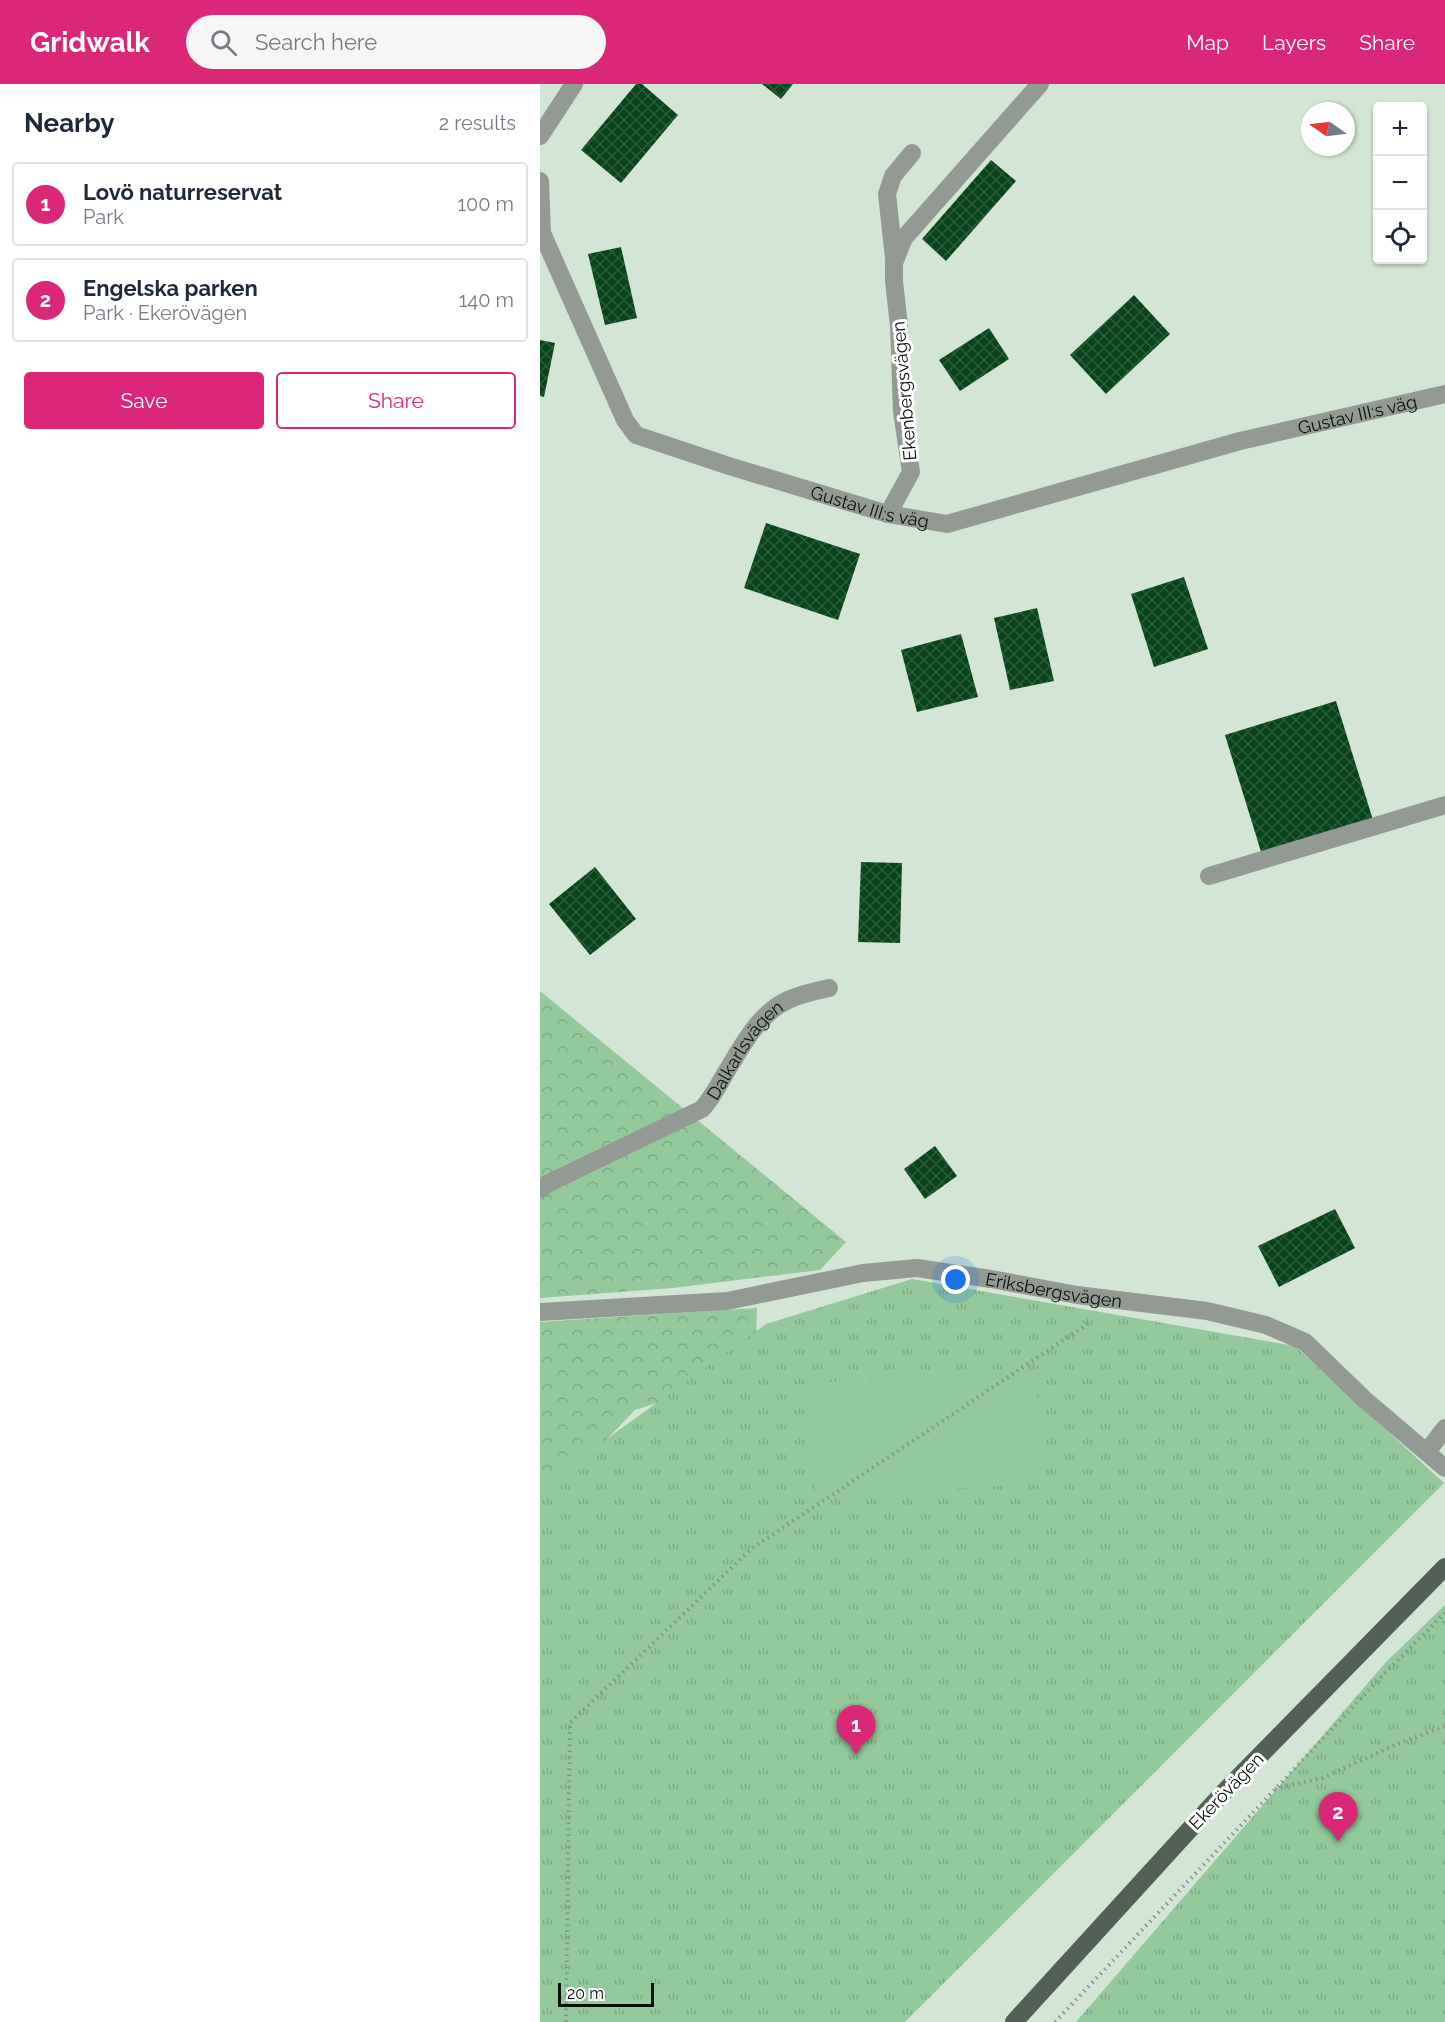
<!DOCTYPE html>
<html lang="en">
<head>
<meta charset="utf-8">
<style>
	body { margin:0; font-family:Raleway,sans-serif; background:#f6f6f7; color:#1f2937 }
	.controls { position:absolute; right:18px; top:18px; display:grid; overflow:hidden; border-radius:6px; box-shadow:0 2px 4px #0004 }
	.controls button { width:54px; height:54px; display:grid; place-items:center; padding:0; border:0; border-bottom:2px solid #e0e1e3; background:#fff; color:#1f2937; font:30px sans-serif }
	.compass { position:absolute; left:761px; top:18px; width:54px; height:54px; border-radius:50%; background:#fff; box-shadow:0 2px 4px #0004; rotate:284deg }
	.scale { position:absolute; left:18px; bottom:15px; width:96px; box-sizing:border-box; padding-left:6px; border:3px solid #090f0a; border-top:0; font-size:16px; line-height:21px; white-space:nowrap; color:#090f0a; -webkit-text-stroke:4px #fff; paint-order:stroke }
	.you { position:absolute; left:416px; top:1196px; width:21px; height:21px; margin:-15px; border:4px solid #fff; border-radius:50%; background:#1a73e8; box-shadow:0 0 0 9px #1a73e833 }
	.badge { display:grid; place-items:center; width:39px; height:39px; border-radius:50%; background:#db2777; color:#fff; font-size:20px; font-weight:700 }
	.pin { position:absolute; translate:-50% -50px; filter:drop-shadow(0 2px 3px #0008) }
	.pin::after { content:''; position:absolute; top:32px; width:21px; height:18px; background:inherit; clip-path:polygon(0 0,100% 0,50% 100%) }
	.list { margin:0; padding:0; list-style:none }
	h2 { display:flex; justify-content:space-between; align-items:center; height:78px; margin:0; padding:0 24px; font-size:26px }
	h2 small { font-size:20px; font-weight:400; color:#747a83 }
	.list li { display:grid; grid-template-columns:39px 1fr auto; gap:18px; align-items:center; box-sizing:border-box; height:84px; margin:0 12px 12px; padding:0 12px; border:2px solid #e0e1e3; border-radius:6px }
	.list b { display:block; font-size:22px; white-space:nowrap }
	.list p { margin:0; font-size:20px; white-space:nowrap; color:#747a83 }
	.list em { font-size:20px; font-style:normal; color:#747a83 }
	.actions { display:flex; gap:12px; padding:18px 24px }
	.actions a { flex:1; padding:14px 0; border:2px solid #db2777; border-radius:6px; text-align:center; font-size:21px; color:#db2777 }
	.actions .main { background:#db2777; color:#fff }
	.icon { flex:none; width:33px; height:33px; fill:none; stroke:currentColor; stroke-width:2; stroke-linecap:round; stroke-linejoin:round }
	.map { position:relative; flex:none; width:905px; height:1938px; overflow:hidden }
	header { display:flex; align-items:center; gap:36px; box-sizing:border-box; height:84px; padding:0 30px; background:#db2777; color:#fff }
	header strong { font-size:28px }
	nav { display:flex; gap:33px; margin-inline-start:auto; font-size:21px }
	.search { width:420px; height:54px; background:#f6f6f7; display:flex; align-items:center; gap:15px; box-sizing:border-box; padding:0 21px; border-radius:33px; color:#747a83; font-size:22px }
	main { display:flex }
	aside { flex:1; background:#fff }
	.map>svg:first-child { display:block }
	.forest { fill:url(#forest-crowns) }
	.park { fill:url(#park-tufts) }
	.pitch { fill:#93c99b }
	.building { fill:url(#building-cross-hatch) }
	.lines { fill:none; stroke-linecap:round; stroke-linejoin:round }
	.path { stroke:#859387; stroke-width:4; stroke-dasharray:1.5 4.5; stroke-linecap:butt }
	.minor { stroke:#929a93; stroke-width:18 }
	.major { stroke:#536055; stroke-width:18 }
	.labels { text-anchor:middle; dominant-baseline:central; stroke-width:6; stroke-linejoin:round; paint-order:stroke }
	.street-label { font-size:18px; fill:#090f0a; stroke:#fff }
</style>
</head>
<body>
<header>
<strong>Gridwalk</strong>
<div class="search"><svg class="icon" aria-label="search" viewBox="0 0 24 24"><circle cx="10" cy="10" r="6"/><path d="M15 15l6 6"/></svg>Search here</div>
<nav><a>Map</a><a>Layers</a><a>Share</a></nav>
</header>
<main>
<aside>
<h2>Nearby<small>2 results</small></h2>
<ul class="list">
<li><span class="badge">1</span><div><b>Lovö naturreservat</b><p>Park</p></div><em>100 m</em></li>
<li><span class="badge">2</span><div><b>Engelska parken</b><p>Park · Ekerövägen</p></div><em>140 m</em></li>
</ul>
<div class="actions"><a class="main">Save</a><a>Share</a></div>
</aside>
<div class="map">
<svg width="905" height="1938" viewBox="0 0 905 1938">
	<defs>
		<pattern id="forest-crowns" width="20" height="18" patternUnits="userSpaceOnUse" patternTransform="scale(1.5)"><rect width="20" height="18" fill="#93c99b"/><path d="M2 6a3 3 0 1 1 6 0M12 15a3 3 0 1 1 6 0" fill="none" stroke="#7dab84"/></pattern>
		<pattern id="park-tufts" width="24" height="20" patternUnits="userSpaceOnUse" patternTransform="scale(1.5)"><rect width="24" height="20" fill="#93c99b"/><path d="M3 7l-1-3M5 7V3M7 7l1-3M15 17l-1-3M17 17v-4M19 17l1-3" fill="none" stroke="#7dab84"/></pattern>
		<pattern id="building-cross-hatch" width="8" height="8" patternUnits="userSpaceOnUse" patternTransform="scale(1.5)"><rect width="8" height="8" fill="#08451b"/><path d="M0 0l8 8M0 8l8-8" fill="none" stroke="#2b5c3a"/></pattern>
	</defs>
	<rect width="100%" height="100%" fill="#d3e5d5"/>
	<path class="forest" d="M0 907 306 1158 280 1186 133 1204 0 1214Z
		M217 1224 215 1288 95 1326 32 1391 0 1417V1238Z"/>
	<path class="park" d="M372 1195 755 1262 904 1399 365 1938H0V1403L226 1240Z
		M905 1521V1938H536L846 1578Z"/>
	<path class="pitch" d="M496 1287 502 1400 275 1412 269 1299Z"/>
	<path class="building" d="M96 0H102L138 31 81 99 41 66Z
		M222 0H253L241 15Z
		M451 76 476 97 406 177 382 155Z
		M81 163 97 234 65 241 48 170Z
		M594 211 630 250 566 310 530 271Z
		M449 244 469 275 420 307 399 276Z
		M0 256 15 259 4 313 0 312Z
		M226 439 320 470 298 536 204 504Z
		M644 493 668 565 614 583 591 510Z
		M497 524 514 597 470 606 454 534Z
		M421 550 438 613 377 628 361 566Z
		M796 617 833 736 722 771 685 651Z
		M321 778 362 779 360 859 318 858Z
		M55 783 96 835 50 871 9 820Z
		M395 1062 417 1092 385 1115 364 1085Z
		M795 1125 815 1164 739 1203 718 1162Z"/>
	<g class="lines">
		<path class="path" d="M735 1705 782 1694 855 1661 905 1642
			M26 1938 30 1639 211 1465 549 1239
			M515 1938 844 1590 905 1529"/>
		<g class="minor">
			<path d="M0 52 34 0"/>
			<path id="s1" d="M0 97 2 149 85 336 96 351 189 382 348 430 407 440 700 357 905 310"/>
			<path d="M354 174 347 110 353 92 372 69"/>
			<path d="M348 430 371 388 362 328 359 242 354 197V179L364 154 500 0"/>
			<path d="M669 792 905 721"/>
			<path id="s2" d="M0 1105 7 1100 162 1025C172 1014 178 1002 185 990 202 962 218 930 248 916 261 910 275 907 289 904"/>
			<path id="s3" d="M0 1228 187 1217 323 1189 377 1184 451 1195 537 1211 667 1227 726 1241 765 1258 824 1315 905 1384"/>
			<path d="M887 1368 905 1344"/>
		</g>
		<path class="major" d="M474 1938 682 1710 905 1483"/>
	</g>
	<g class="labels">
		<g class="street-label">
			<text transform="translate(364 307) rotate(-95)">Ekenbergsvägen</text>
			<text stroke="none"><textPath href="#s1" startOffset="1024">Gustav III:s väg</textPath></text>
			<text stroke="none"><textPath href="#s1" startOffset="520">Gustav III:s väg</textPath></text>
			<text stroke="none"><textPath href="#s2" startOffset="254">Dalkarlsvägen</textPath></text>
			<text stroke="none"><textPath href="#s3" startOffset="519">Eriksbergsvägen</textPath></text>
			<text transform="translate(686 1707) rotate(-46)">Ekerövägen</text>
		</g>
	</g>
</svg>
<div class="controls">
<button>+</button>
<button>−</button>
<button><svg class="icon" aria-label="locate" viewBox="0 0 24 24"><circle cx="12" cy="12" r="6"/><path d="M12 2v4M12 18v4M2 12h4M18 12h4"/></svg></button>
</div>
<svg class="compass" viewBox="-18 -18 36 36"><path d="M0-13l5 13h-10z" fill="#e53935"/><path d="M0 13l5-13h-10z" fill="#747a83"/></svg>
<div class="scale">20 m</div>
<div class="you"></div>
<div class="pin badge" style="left:316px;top:1671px">1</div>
<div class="pin badge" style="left:798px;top:1758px">2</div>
</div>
</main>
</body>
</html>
